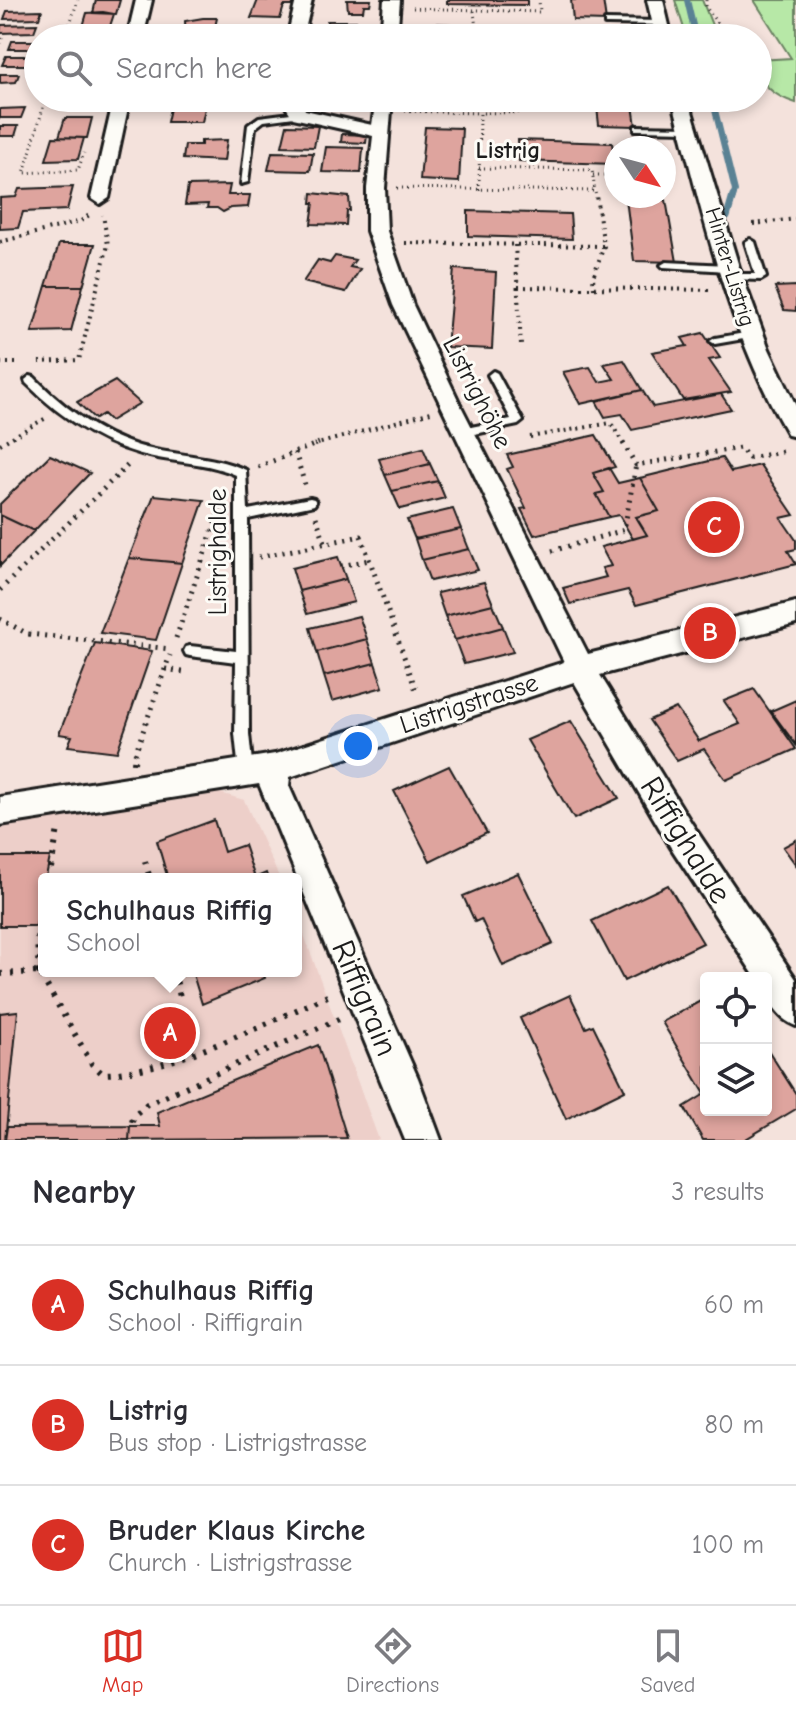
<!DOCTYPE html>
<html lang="en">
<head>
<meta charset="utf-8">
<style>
	body { margin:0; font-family:"Comic Neue",sans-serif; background:#f7f7f7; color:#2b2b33 }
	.controls { position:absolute; right:24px; bottom:24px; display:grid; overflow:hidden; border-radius:8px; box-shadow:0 4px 12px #0003 }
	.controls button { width:72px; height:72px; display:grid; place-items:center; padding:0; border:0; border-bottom:2px solid #e1e1e2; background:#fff; color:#2b2b33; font:40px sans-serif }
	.compass { position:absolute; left:604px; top:136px; width:72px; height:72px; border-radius:50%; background:#fff; box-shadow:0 4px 12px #0003; rotate:126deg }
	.you { position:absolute; left:358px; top:746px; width:28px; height:28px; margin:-20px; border:6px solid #fff; border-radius:50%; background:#1a73e8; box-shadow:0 0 0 12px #1a73e833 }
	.badge { display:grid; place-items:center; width:52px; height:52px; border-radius:50%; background:#d93025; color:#fff; font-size:26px; font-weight:700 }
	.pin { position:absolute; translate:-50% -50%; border:4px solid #fff; box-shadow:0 2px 8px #0006 }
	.popup { position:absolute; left:38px; top:873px; width:264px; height:104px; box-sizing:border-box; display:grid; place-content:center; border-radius:8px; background:#fff; filter:drop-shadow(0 2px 6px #0005); font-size:26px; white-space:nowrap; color:#7c7c81 }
	.popup b { font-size:30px; color:#2b2b33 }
	.popup::after { content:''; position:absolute; left:50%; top:100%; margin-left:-16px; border:16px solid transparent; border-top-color:#fff }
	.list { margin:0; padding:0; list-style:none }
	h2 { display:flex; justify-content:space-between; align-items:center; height:104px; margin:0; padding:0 32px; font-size:34px }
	h2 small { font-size:26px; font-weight:400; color:#7c7c81 }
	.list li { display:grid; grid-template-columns:52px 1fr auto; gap:24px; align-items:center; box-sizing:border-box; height:120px; padding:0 32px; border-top:2px solid #e1e1e2 }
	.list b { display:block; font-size:30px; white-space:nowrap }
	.list p { margin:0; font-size:26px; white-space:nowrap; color:#7c7c81 }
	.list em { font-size:26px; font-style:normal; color:#7c7c81 }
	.icon { flex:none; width:44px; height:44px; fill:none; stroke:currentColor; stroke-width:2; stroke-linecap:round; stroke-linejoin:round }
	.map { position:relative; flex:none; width:796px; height:1140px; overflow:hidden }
	.search { position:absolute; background:#fff; box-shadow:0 4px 12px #0003; left:24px; right:24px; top:24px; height:88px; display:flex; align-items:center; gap:20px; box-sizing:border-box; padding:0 28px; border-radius:44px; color:#7c7c81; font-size:30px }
	.sheet { height:464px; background:#fff }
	nav { display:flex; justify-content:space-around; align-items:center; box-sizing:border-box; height:112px; border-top:2px solid #e1e1e2; background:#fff; font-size:22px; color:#7c7c81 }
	nav a { display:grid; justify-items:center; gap:4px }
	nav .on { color:#d93025 }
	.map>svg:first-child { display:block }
	.built { fill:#edcfc9 }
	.green { fill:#b7e8a7; stroke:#6a8262; stroke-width:2 }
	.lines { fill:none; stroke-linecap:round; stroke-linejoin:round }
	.stream-far1 { stroke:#5a8294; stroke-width:6 }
	.stream { stroke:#5a8294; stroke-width:7 }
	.building { fill:#dea49e; stroke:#1c1c1c; stroke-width:2 }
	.service-casing { stroke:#1c1c1c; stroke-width:6 }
	.minor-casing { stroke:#1c1c1c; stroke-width:6 }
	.path-far3 { stroke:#1c1c1c; stroke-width:3; stroke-dasharray:1 4; stroke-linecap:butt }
	.path-far2 { stroke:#1c1c1c; stroke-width:4; stroke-dasharray:2 5; stroke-linecap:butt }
	.path-far1 { stroke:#1c1c1c; stroke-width:5; stroke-dasharray:2 6; stroke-linecap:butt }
	.path { stroke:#1c1c1c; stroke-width:6; stroke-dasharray:3 8; stroke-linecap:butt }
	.service { fill:#fdfcf7; fill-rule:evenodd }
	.minor { fill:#fdfcf7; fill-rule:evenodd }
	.labels { text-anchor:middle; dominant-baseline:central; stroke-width:6; stroke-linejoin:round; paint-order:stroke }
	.far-street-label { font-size:22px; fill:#1c1c1c; stroke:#fdfcf7 }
	.far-neighbourhood-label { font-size:24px; font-weight:bold; fill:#1c1c1c; stroke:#fdfcf7 }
	.street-label { font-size:26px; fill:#1c1c1c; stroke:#fdfcf7 }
	.near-street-label { font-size:32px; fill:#1c1c1c; stroke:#fdfcf7 }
</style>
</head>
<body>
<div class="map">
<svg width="796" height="1140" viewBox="0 0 796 1140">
	<rect width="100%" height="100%" fill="#f4e2dc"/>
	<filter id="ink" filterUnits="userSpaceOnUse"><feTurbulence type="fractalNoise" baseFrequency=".0125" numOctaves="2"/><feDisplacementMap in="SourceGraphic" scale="16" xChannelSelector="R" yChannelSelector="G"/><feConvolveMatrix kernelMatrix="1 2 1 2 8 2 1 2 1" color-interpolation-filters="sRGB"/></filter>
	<g filter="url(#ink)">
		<path class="built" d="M217 792 244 800 280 879H44V971H296V913L379 1140H0V827Z"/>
		<path class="green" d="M675 0H702L717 38H687Z
			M754 0H796V103C774 96 758 85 758 60L791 58Z"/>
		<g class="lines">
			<path class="stream-far1" d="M687 0 696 38
				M712 98 735 191 733 198"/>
			<path class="stream" d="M727 217 733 196"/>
		</g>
		<path class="building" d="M96 0H120L116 14 93 13Z
			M258 0 284 1 297 0 295 6H284L280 19 251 18Z
			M347 0H371L370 5H364L363 11H348Z
			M447 0H527V5L447 4Z
			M571 0H603L606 21 573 20Z
			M42 10 39 18 4 19 7 11Z
			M103 12 114 14 109 29 82 30 87 13Z
			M203 18H217L213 36 186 37 185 21Z
			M327 21H373L372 38 325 34Z
			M418 23 451 24 450 38H417Z
			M37 24 34 32 0 33 1 25Z
			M503 30 586 32V38H503Z
			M12 41H38V49H9Z
			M6 56H38V65H2Z
			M0 74H19L16 82 0 83Z
			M322 98H347V104L321 103Z
			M347 98H371L370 104H347Z
			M453 98H543L544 107 453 104Z
			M596 98H632L636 126 599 125Z
			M172 99H207L202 122H167Z
			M25 108 21 118H0V109Z
			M65 118H92L87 138 59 137Z
			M287 125 318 126 314 147 282 146Z
			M0 126H18L15 136H0Z
			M425 127 462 128 459 182 420 180Z
			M342 134 367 135 366 143 341 142Z
			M53 137 84 138 78 159 46 160Z
			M227 140 224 161 183 159 185 145H201V141Z
			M518 140 612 143 615 164 519 161Z
			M326 147 363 148 361 173 322 172Z
			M272 152 313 153 310 171 268 170Z
			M230 185 228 195H250L248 207 231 208 223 212 217 208H207L208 204 185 205 188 186Z
			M73 187 67 210 23 212 18 228 0 229V198L16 197 19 189Z
			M312 193 349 197 350 211H347L346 225 311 224 314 203H311Z
			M626 199 666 200 677 262 634 261Z
			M468 211 570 214 572 239 468 236Z
			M59 244H95L83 286H46Z
			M335 256 355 260 350 267 360 269 346 292 303 282 318 260 330 263Z
			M454 269 496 272 492 349 447 347Z
			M46 286H83L71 331 32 332Z
			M796 286V311L784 310 775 287Z
			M703 333 720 358 709 360 731 392 683 400 652 352 687 346 682 338Z
			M624 360 642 390 580 404 563 372 590 367 599 382 614 379 604 364Z
			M115 381 140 403 110 421 103 414 95 419 77 402Z
			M642 390 653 407 721 394 731 409 632 430 622 414 605 417 596 401Z
			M596 435 615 467 593 473 604 492 596 494 609 517 534 535 521 509 526 508 507 469 513 467 507 455Z
			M423 448 430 464 385 475 379 459Z
			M50 455 90 473 34 531 0 515V504Z
			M722 458 731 472 760 465 794 515 781 518 796 540V549L788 551 796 564 636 605 628 590 570 604 563 588 606 577 602 568 611 566 601 547 647 535 636 517 659 511 640 478Z
			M430 464 438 481 392 491 385 475Z
			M609 468 618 483 640 478 659 511 636 517 647 535 633 539 619 515 609 517 596 494 604 492 593 473Z
			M438 481 445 498 400 509 392 491Z
			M154 495 204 500 182 563 129 558Z
			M453 509 461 529 415 539 407 520Z
			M0 515 34 531 0 566Z
			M461 529 469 549 422 560 415 539Z
			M469 549 478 570 430 581 422 560Z
			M338 557 346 579 299 591 292 568Z
			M129 558 182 563 156 640 100 633Z
			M346 579 354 602 307 614 299 591Z
			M484 582 493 604 445 616 437 593Z
			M493 604 503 627 455 640 445 616Z
			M359 616 367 639 317 652 310 628Z
			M503 627 513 652 464 664 455 640Z
			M367 639 375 663 324 676 317 652Z
			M95 643 152 651 117 752 68 746 72 736 59 734Z
			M375 663 383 687 332 701 324 676Z
			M754 689 796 749 726 780 704 749 677 761 649 720 676 708 699 741 740 724 724 701Z
			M796 700V745L771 711Z
			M571 721 619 798 574 819 527 740Z
			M449 766 487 833 430 861 394 791Z
			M214 820 224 852 244 845 255 878 266 873 268 879H168L157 841Z
			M796 840V865L783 847Z
			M0 857H50L36 926H0Z
			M518 873 553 944 503 966 481 919 475 922 463 896Z
			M668 885 703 943 624 981 592 921Z
			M192 971H263L265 978 202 1004Z
			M570 995 586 1028 593 1025 625 1090 566 1119 520 1018Z
			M706 998V1110H766V1047L796 1094V1109L744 1140H703L684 1107 705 1094 662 1022Z
			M18 1011 5 1140H0V1013Z
			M318 1045 347 1138 129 1140 130 1126H160L157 1112Z
			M130 1126 129 1140H5L7 1127Z"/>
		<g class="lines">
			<defs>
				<path id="service" d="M605 20 660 21 664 23 660 25 608 24H605Z
					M299 112 303 114 302 116 264 121 255 128 248 182 241 184 248 125 259 117Z
					M635 126 689 127 693 129 689 131 638 130H635Z
					M750 239 755 242 766 277 761 280 728 279V275L731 274H755L745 242Z
					M666 262 728 265 733 268 728 271 663 267 661 265Z
					M751 332 755 333V337L715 344 710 341 715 338Z
					M493 371 497 373 523 421 518 425 465 436 461 435 460 432 461 429 511 419 488 375Z
					M30 376 34 377C68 412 107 440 155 450 186 456 217 457 246 470L248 510 310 498 314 499 316 502 314 505 310 506 248 519 249 734 253 772 251 776 246 778 241 776 239 772 235 734 236 662 190 656 186 655 184 651 186 647 190 646 236 651V475C212 464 185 463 158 458 106 448 63 420 26 383L25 380Z"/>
				<path id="minor" d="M136 0H152L143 38H127Z
					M296 0H312L303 38H287Z
					M384 0H400L397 38H381Z
					M647 0H663L672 38H656Z
					M114 98H130L109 198 100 204 91 198Z
					M285 98H301L305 110 372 125 376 98H392L385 188 387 231 413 305 461 406 588 654 796 602V624L600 675 692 824 796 979V1026C776 1018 766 999 766 978H756L670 846 574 682 290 777 289 786 418 1078 441 1140H405L259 784 0 825V797L275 754 564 662 393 305 367 231V188L373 136 293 118 284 104Z
					M672 98H688L739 267 769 349 796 406V437L788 435C728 332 702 212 672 98Z"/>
			</defs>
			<use href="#service" class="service-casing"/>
			<use href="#minor" class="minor-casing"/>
			<path class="path-far3" d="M706 0V7L727 38
				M413 8 540 12 539 0
				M474 11 477 38
				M0 36H3L0 43
				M65 38 78 0
				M46 98 24 173 78 170 84 153
				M45 102 97 98
				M405 111 480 113
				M479 168 592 170 595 191
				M664 172H679
				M593 175H616
				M397 188 595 191 596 198
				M479 190 480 113 570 112 569 98"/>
			<path class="path-far2" d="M753 224 796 219
				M0 242 81 221 92 213
				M405 243 604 246
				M515 245 521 345
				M518 287 712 290
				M594 288 593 277 604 246 596 196
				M39 362 79 360 108 245 103 215
				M0 363H21
				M530 437 611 423 624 445
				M0 444 46 418
				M314 445 431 412"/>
			<path class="path-far1" d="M623 443 636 465 740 448 749 458 787 451
				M295 452 305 485
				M258 467 319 443
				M316 517 325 542
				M552 551 624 530 636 465
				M259 557 361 536 417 693
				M341 566 369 560
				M0 590 128 465
				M0 619 28 634 171 649
				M176 638 220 508
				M165 669 183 672
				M135 754 170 655"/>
			<path class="path" d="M134 763 135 752
				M145 861 150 879
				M49 879 58 829
				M44 904 37 940 39 972 44 970
				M174 971 180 997
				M0 974 39 972 92 1064 103 1074C168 1073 271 1021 332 994
				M132 1122 134 1115 147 1104 341 1018"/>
			<use href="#service" class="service"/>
			<use href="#minor" class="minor"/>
		</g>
	</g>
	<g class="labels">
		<g class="far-street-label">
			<text transform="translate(730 267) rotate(73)">Hinter-Listrig</text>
		</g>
		<g class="far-neighbourhood-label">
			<text x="508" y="150">Listrig</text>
		</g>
		<g class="street-label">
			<text transform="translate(477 393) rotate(63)">Listrighöhe</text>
			<text transform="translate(218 552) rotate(-90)">Listrighalde</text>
			<text transform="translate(469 704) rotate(-18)">Listrigstrasse</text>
		</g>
		<g class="near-street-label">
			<text transform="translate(686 840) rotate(58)">Riffighalde</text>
			<text transform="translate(365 998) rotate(67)">Riffigrain</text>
		</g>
	</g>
</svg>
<div class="controls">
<button><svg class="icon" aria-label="locate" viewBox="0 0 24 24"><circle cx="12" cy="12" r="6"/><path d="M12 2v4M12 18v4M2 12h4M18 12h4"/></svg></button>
<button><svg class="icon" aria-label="layers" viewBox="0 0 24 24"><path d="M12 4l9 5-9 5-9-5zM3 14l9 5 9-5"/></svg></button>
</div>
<svg class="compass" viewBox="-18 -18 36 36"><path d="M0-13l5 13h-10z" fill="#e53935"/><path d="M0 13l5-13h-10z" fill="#7c7c81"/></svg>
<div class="you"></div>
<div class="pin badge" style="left:170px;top:1033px">A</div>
<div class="popup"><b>Schulhaus Riffig</b>School</div>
<div class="pin badge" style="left:710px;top:633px">B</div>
<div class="pin badge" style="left:714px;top:527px">C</div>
<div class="search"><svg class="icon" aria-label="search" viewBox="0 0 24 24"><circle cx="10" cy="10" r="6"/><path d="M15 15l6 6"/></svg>Search here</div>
</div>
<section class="sheet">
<h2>Nearby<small>3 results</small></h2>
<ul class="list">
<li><span class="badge">A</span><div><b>Schulhaus Riffig</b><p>School · Riffigrain</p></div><em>60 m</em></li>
<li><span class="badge">B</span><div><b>Listrig</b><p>Bus stop · Listrigstrasse</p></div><em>80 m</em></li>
<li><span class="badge">C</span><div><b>Bruder Klaus Kirche</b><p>Church · Listrigstrasse</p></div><em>100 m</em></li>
</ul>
</section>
<nav>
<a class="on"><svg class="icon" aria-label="map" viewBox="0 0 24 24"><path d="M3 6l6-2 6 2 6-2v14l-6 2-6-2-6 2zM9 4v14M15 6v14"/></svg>Map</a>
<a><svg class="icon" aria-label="directions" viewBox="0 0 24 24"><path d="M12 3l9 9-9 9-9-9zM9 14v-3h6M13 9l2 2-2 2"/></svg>Directions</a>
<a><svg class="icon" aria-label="saved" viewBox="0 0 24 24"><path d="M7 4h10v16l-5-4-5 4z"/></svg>Saved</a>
</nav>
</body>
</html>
